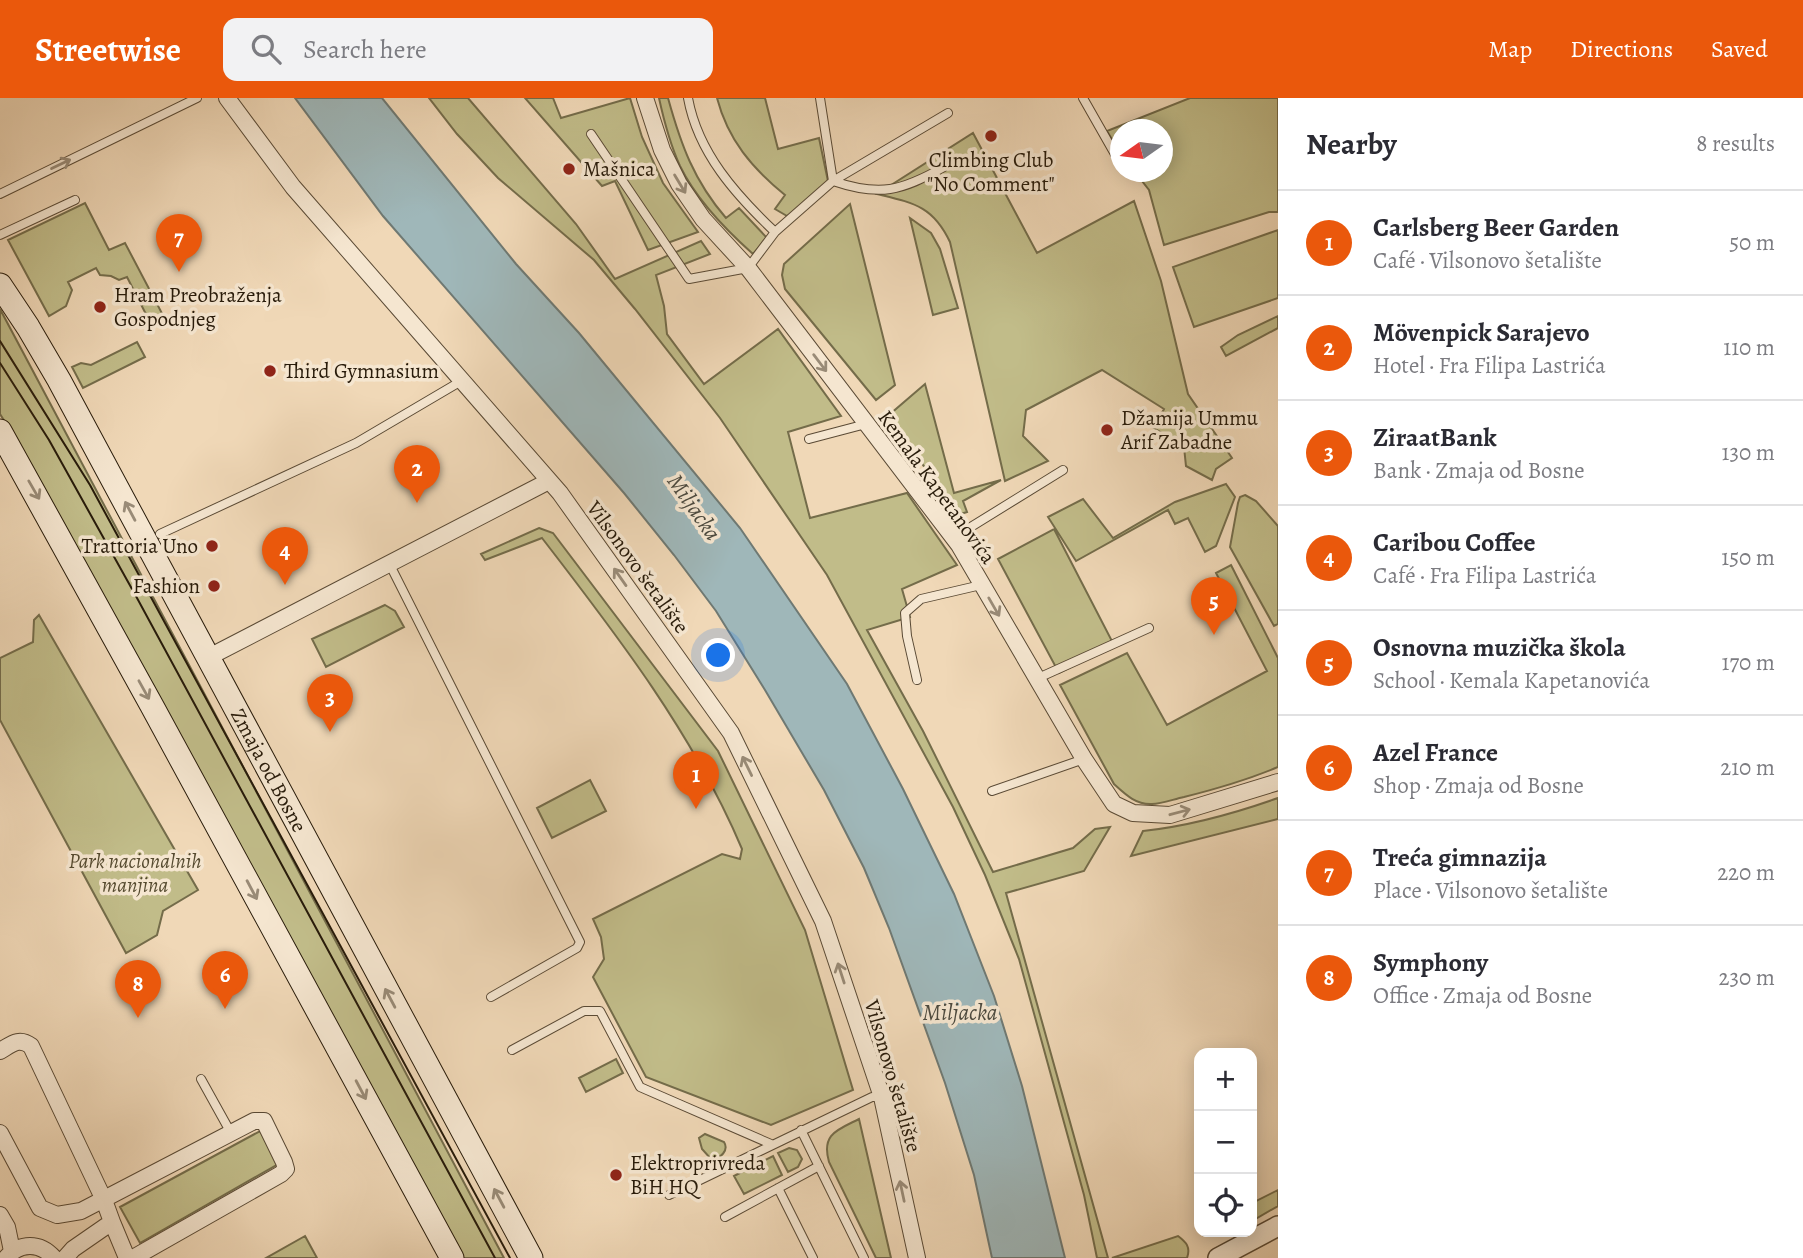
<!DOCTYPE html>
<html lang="en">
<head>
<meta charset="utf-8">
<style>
	body { margin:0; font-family:Alegreya,serif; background:#f2f2f3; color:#2b2b33 }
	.controls { position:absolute; right:21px; bottom:21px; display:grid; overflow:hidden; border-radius:14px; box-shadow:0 4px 18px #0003 }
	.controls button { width:63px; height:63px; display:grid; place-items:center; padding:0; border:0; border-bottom:2px solid #e1e1e2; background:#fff; color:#2b2b33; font:35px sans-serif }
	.compass { position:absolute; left:1110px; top:21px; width:63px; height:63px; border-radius:50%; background:#fff; box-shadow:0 4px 18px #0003; rotate:256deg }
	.you { position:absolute; left:719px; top:558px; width:24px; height:24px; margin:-18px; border:5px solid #fff; border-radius:50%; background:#1a73e8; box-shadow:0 0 0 10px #1a73e833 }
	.badge { display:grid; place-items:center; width:46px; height:46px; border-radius:50%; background:#ea580c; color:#fff; font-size:23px; font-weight:700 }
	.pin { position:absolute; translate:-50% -58px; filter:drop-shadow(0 2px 4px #0008) }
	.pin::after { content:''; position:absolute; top:37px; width:24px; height:21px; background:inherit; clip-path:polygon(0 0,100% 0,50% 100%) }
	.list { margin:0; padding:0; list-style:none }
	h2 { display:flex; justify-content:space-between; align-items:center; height:91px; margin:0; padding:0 28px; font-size:30px }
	h2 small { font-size:23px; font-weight:400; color:#7c7c81 }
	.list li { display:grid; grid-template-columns:46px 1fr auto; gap:21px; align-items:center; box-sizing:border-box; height:105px; padding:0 28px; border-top:2px solid #e1e1e2 }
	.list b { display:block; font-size:26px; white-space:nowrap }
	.list p { margin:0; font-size:23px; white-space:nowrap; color:#7c7c81 }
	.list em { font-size:23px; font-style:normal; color:#7c7c81 }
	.icon { flex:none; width:38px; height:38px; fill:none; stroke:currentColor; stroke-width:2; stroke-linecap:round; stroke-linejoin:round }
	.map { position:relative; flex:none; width:1278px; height:1160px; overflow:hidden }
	header { display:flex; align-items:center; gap:42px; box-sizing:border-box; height:98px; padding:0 35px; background:#ea580c; color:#fff }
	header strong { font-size:33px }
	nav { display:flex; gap:38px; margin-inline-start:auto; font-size:24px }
	.search { width:490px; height:63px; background:#f2f2f3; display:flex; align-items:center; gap:18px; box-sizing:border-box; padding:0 24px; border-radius:14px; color:#7c7c81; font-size:26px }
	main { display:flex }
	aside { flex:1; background:#fff }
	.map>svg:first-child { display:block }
	.green { fill:#c1bc89; stroke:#746c4a; stroke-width:2 }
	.water { fill:#9fb7b9; stroke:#6f7973; stroke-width:2 }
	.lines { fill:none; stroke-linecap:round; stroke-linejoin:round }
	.service-casing { stroke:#5a4a35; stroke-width:10 }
	.minor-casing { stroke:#5a4a35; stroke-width:18 }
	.tertiary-casing { stroke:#5a4a35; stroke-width:22 }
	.secondary-casing { stroke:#281b0a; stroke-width:25 }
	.service { stroke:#f5e6d0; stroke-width:8 }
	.minor { stroke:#f5e6d0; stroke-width:16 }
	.tertiary { stroke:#f5e6d0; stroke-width:19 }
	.secondary { stroke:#f5e6d0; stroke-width:23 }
	.tram { stroke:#281b0a; stroke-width:2 }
	.oneway { stroke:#998b77 }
	.poi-dot { fill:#8f2418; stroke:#f5e6d0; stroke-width:2.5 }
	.labels { text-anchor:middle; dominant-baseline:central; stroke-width:7; stroke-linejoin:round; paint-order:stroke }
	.poi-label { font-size:21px; fill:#281b0a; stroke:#f5e6d0; text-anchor:start }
	.street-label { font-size:21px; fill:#281b0a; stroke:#f5e6d0 }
	.park-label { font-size:21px; font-style:italic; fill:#564b30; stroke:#f5e6d0 }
	.water-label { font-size:23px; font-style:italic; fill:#4c4a3f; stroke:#f5e6d0 }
</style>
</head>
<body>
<header>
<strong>Streetwise</strong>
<div class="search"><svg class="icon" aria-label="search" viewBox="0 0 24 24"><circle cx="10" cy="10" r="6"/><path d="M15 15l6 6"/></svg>Search here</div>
<nav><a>Map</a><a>Directions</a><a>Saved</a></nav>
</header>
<main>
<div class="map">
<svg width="1278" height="1160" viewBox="0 0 1278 1160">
	<rect width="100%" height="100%" fill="#f0d8b7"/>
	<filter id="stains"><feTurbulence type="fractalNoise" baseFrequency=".00286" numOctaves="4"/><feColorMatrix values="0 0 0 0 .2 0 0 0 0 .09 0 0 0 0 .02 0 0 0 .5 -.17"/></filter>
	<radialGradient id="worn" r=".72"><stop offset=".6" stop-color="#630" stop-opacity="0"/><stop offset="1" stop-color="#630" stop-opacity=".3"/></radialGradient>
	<path class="green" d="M429 0H468L576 126 615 181 701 143 710 156 656 177 664 208 667 236 704 286 778 231 841 318 788 334 810 420 907 395 957 467 902 491 910 519 867 532 923 633 993 774 1073 750 1095 731 1110 729 1084 773 1006 795 1108 1160H1097L1084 1097 1019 861 985 777 953 709 827 477 720 320 635 211 594 162 498 80 457 36Z
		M525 0H553L561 20 630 0 642 39 663 85 698 134 648 152 615 83 602 88Z
		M659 0H668C681 47 694 83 726 120L739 110 767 140 753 156C726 132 696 101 680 68 670 46 664 23 659 0Z
		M717 0H765L778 51 819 40 829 88 799 114 787 118 775 111 785 97C752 70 728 42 717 0Z
		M1190 0H1278V114H1269L1164 147 1149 92 1135 74H1162V32H1120V55L1107 33Z
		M973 35 1037 155 1134 103 1161 183 1188 296 1232 360 1216 371 1212 382 1186 368 1184 349 1154 330 1164 311 1102 272 1026 312 1023 338 1048 363 1005 383 950 144C933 108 914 105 877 96Z
		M85 105 109 152 125 145 166 223 153 230 127 179 119 182 111 178 100 177 96 170 68 184 72 192 66 208 49 218 8 142Z
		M850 106 895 287 876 302 785 191 782 177 784 166Z
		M910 120 931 135 940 151 958 210 933 217Z
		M1278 132V200L1194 229 1173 169Z
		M0 211 504 1160H462L15 340 0 316Z
		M1278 218V230L1226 258 1221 249 1238 237Z
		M137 244 145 259 83 290 72 269 81 265 91 267Z
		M925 286 954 395 1001 382 963 403 967 414 957 417 889 317Z
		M1226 386 1235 399 1216 448 1205 454 1188 420 1175 426 1168 412 1076 463 1048 419 1083 401 1113 440 1175 404Z
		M1245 397 1256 403 1278 428V526L1274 528 1230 449 1238 405 1240 399Z
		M539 430 553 435 718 653 805 832 853 992 771 1027 646 979 593 879 604 861 601 839 593 821 722 756 740 761 742 751C694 637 617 537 542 440L485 462 481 456Z
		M1054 431 1114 547 1059 575 998 461Z
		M1231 467 1278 560V669C1247 682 1216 691 1184 699 1174 701 1162 706 1152 706 1136 707 1125 696 1114 686L1060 587 1127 555 1167 627 1267 573 1216 475Z
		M385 507 395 513 404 529 326 569 312 541Z
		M39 517 198 792 163 813 157 837 126 855 0 622V560L33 544 34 522Z
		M590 682 606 713 552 740 537 710Z
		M1278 700V721L1131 758 1143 733C1190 728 1233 716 1278 700Z
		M616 961 623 975 586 994 579 980Z
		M859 1021 891 1160H876L829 1064C821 1036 837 1032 859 1021Z
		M262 1032 280 1065 140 1145 120 1109Z
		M705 1036 724 1044C729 1052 721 1061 711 1061L702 1051 699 1040Z
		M789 1050 797 1052 802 1061 798 1069 788 1074 778 1055Z
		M773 1058 782 1077 744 1096 734 1078Z
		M1278 1092V1108L1252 1123V1105Z
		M305 1138 317 1160H266Z
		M1178 1138C1186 1144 1191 1149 1187 1160H1112Z"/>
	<path class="water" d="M295 0H382L516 166 579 235 740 430 847 586 903 691 954 796 994 898 1022 988 1065 1160H992L974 1077 945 985 889 830 864 770 824 692 765 592 716 513 674 457 624 395 383 118Z"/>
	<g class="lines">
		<defs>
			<path id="service" d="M688 0C698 55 736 97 775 134
				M820 0 833 83C880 99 901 93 944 69
				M1083 0 1120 65
				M591 36 689 181 748 170 775 134 833 83 948 15
				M0 96 197 0
				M0 137 75 102
				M809 341 866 326
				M160 436 356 345 463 282
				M953 440 1063 372
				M390 467 580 844 577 850 491 899
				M1036 581 1149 530
				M917 582 907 538 905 515 921 501 981 487
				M992 693 1084 661
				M512 952 584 913H600L640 989 771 1046
				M201 981 231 1035
				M801 1032 864 1160
				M778 1090 813 1160
				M669 1097 872 999H882
				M725 1119 819 1068"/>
			<path id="minor" d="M227 0 293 89 560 395 731 635 823 823 882 999 917 1160
				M645 0 662 52 679 86 703 121 748 170 959 447 1084 661 1114 706 1133 715 1170 717 1278 684
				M207 560 549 383
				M0 953C12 946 19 939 31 948L104 1102 112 1124
				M0 1035 40 1110 57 1117 81 1113 254 1023H264L284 1064 286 1071 281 1076 133 1160
				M0 1117 7 1129 12 1153
				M6 1160C20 1144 40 1144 54 1160
				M65 1160 73 1151 112 1124 127 1160"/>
			<path id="tertiary" d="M1218 1160 1278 1128"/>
			<g id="secondary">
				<path id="s1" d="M0 187 28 229 59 282 531 1160"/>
				<path d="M0 333 152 608 452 1160"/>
			</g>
		</defs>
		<use href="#service" class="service-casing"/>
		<use href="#minor" class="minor-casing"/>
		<use href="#tertiary" class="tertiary-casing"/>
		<use href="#secondary" class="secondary-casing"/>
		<use href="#service" class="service"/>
		<use href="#minor" class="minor"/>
		<use href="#tertiary" class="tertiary"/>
		<use href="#secondary" class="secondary"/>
		<path class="tram" d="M0 243 90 387 510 1160
			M0 265 49 342 137 500 495 1160"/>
	</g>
	<defs><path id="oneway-shaft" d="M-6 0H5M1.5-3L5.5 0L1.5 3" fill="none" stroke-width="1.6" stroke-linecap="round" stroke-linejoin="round" transform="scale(1.75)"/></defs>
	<g class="oneway">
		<use href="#oneway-shaft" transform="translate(61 66) rotate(-26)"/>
		<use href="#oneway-shaft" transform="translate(680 86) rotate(59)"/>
		<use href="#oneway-shaft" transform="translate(820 265) rotate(53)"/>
		<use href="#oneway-shaft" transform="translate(34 392) rotate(60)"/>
		<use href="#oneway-shaft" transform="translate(130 413) rotate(-118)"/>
		<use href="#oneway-shaft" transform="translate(620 479) rotate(-125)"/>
		<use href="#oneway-shaft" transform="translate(994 509) rotate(60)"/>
		<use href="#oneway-shaft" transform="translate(144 592) rotate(61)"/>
		<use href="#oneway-shaft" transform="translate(747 668) rotate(-116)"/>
		<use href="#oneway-shaft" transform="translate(1180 714) rotate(-15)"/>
		<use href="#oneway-shaft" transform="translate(252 792) rotate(62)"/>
		<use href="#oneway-shaft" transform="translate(841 875) rotate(-108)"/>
		<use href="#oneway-shaft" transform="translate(390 900) rotate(-118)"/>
		<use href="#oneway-shaft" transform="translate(361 992) rotate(62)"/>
		<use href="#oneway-shaft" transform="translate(902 1093) rotate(-102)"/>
		<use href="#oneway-shaft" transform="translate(499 1100) rotate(-118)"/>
	</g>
	<g class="poi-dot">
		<circle cx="991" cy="38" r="7"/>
		<circle cx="569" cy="71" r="7"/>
		<circle cx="100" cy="209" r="7"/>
		<circle cx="270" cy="273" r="7"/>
		<circle cx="1107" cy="332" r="7"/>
		<circle cx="212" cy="448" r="7"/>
		<circle cx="214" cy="488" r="7"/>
		<circle cx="616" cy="1077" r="7"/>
	</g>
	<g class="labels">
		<g class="poi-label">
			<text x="991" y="62" text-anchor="middle">Climbing Club<tspan x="991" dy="24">"No Comment"</tspan></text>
			<text x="583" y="71">Mašnica</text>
			<text x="114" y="197">Hram Preobraženja<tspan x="114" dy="24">Gospodnjeg</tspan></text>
			<text x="284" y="273">Third Gymnasium</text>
			<text x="1121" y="320">Džamija Ummu<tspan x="1121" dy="24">Arif Zabadne</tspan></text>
			<text x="198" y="448" text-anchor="end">Trattoria Uno</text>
			<text x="200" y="488" text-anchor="end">Fashion</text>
			<text x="630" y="1065">Elektroprivreda<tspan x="630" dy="24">BiH HQ</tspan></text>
		</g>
		<g class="street-label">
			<text transform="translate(937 389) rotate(54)">Kemala Kapetanovića</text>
			<text transform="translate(638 469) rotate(54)">Vilsonovo šetalište</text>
			<text stroke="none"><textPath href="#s1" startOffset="555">Zmaja od Bosne</textPath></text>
			<text transform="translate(893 978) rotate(74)">Vilsonovo šetalište</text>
		</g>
		<g class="park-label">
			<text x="135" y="763">Park nacionalnih<tspan x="135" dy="24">manjina</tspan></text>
		</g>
		<g class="water-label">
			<text transform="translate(694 409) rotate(55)">Miljacka</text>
			<text x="960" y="914">Miljacka</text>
		</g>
	</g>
	<rect width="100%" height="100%" filter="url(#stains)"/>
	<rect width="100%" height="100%" fill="url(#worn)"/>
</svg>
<div class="controls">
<button>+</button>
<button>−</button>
<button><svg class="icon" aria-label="locate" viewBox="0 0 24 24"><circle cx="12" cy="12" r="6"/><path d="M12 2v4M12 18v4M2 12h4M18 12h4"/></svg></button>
</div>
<svg class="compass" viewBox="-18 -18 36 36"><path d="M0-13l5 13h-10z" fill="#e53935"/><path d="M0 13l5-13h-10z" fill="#7c7c81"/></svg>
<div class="you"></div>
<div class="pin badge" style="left:696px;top:711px">1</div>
<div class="pin badge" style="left:417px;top:405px">2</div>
<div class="pin badge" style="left:330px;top:634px">3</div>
<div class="pin badge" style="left:285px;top:487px">4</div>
<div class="pin badge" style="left:1214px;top:537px">5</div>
<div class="pin badge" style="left:225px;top:911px">6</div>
<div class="pin badge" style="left:179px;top:174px">7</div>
<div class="pin badge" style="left:138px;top:920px">8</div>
</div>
<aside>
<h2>Nearby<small>8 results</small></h2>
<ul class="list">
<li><span class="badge">1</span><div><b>Carlsberg Beer Garden</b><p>Café · Vilsonovo šetalište</p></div><em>50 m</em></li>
<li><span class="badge">2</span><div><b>Mövenpick Sarajevo</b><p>Hotel · Fra Filipa Lastrića</p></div><em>110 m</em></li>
<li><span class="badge">3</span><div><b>ZiraatBank</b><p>Bank · Zmaja od Bosne</p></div><em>130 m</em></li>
<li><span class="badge">4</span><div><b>Caribou Coffee</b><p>Café · Fra Filipa Lastrića</p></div><em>150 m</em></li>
<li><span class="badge">5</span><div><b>Osnovna muzička škola</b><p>School · Kemala Kapetanovića</p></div><em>170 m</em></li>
<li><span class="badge">6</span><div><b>Azel France</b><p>Shop · Zmaja od Bosne</p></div><em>210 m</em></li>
<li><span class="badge">7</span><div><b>Treća gimnazija</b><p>Place · Vilsonovo šetalište</p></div><em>220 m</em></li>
<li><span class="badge">8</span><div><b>Symphony</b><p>Office · Zmaja od Bosne</p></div><em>230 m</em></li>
</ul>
</aside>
</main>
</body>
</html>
